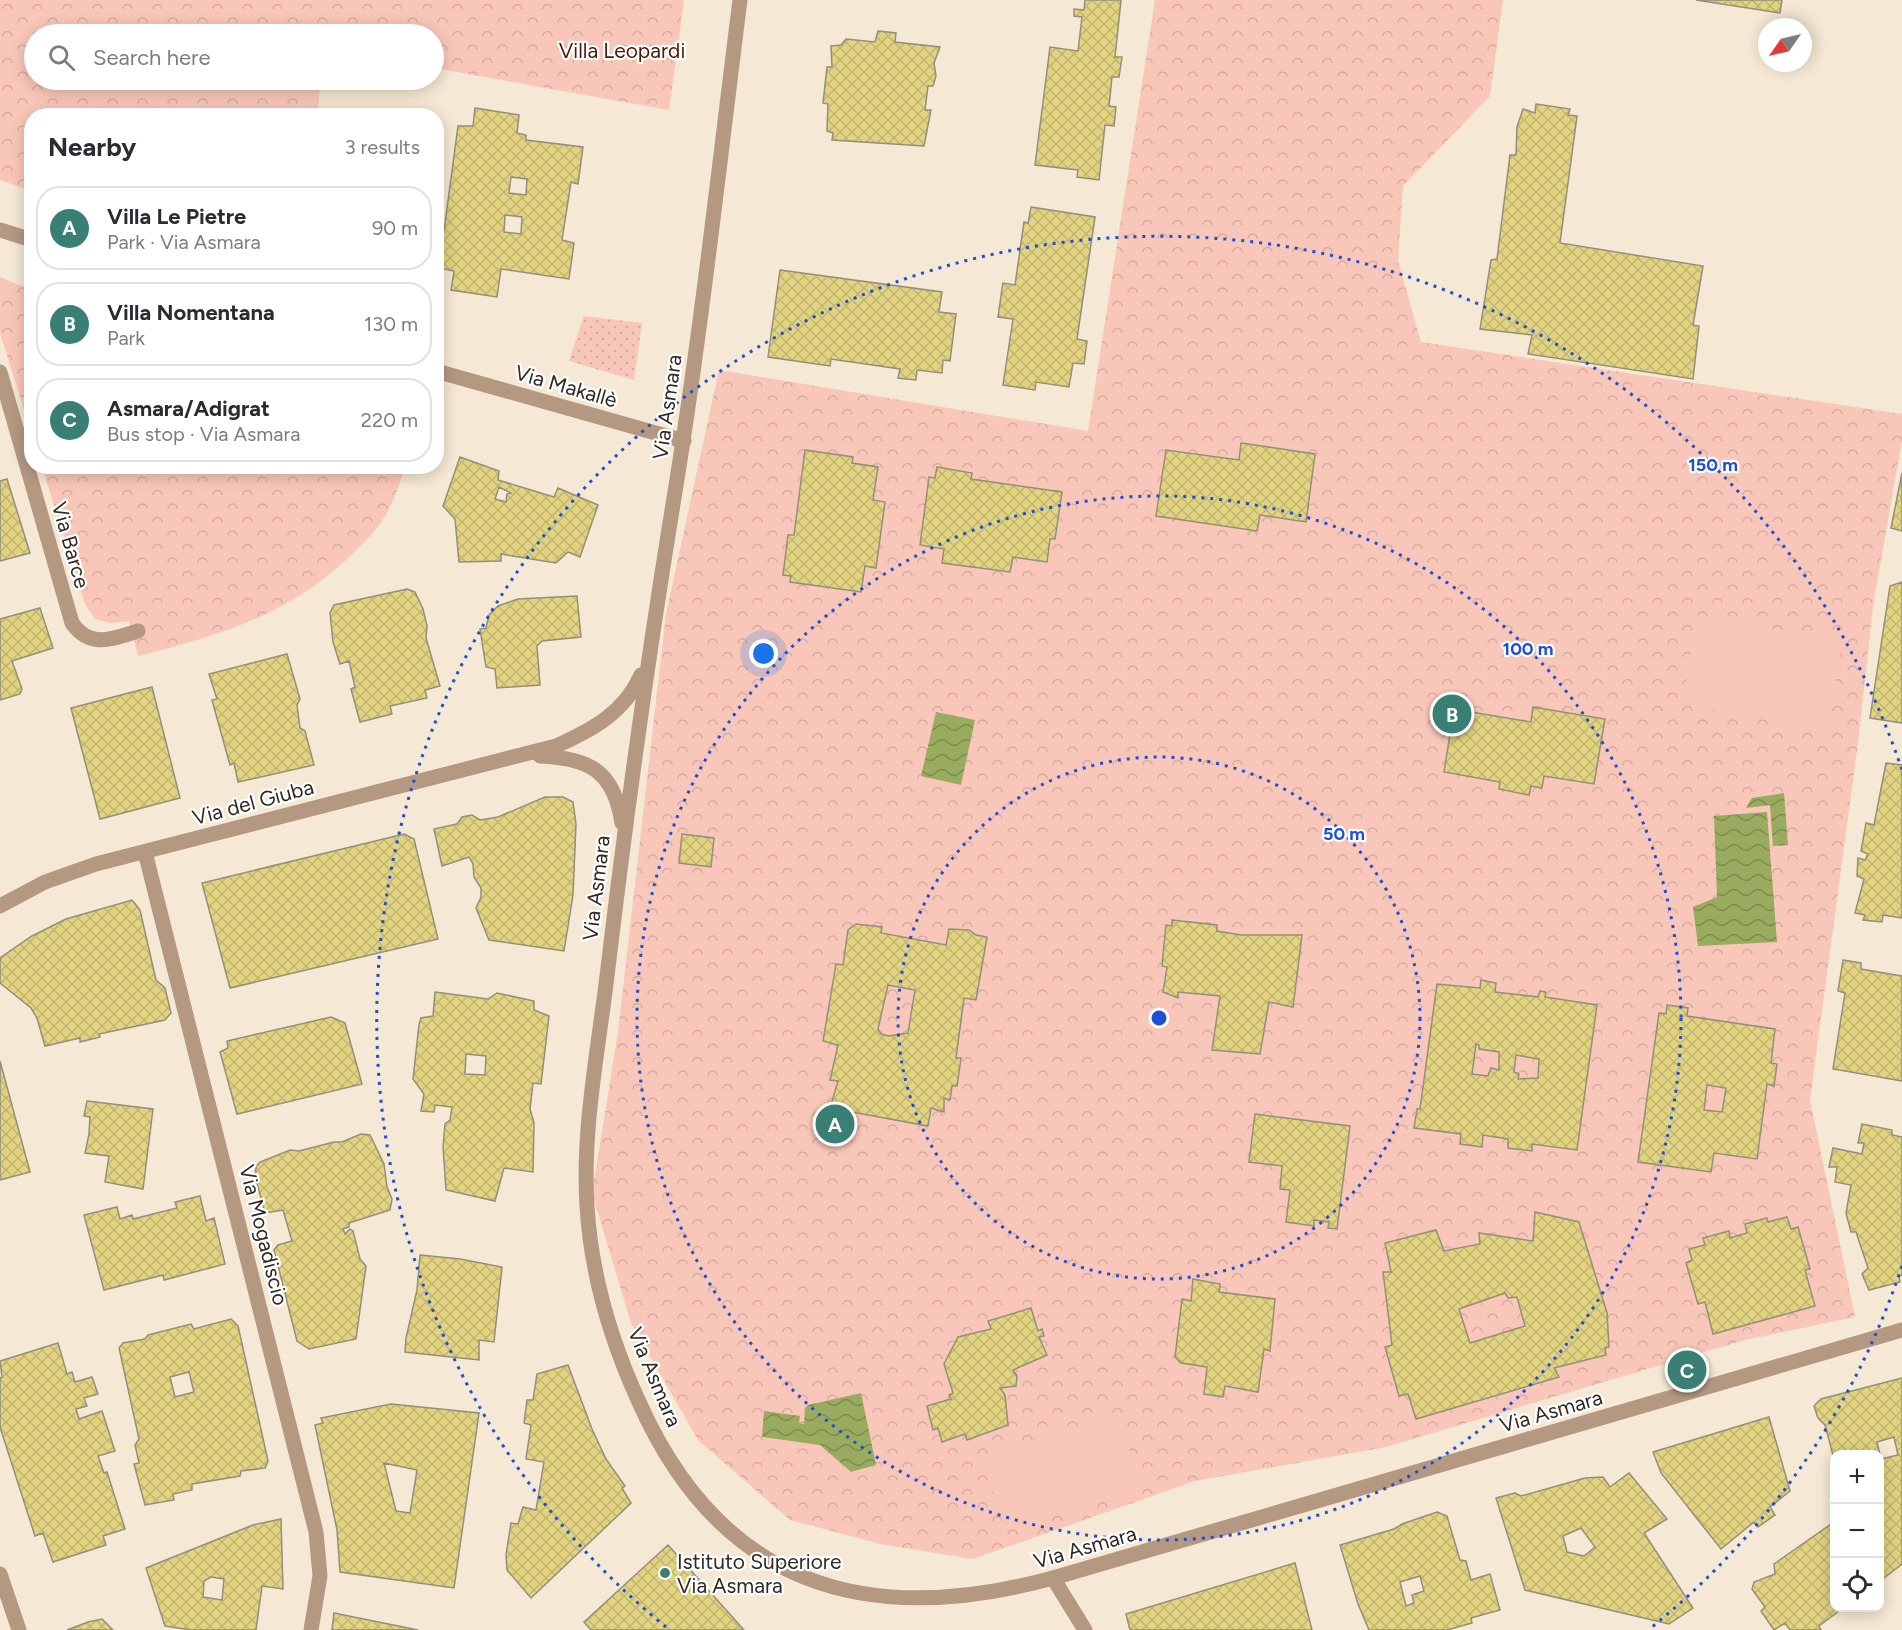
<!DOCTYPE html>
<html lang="en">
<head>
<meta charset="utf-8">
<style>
	body { margin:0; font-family:Figtree,sans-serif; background:#f2f2f3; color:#2b2b33 }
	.controls { position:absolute; right:18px; bottom:18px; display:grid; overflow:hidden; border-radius:12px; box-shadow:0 3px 15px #0003 }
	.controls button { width:54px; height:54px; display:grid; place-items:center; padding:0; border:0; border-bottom:2px solid #e1e1e2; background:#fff; color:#2b2b33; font:30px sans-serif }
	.compass { position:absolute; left:1758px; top:18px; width:54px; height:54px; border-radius:50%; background:#fff; box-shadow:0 3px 15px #0003; rotate:236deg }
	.you { position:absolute; left:764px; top:654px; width:21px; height:21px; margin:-15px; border:4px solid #fff; border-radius:50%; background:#1a73e8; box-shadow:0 0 0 9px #1a73e833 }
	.badge { display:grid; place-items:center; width:39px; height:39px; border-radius:50%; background:#3a7f74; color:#fff; font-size:20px; font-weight:700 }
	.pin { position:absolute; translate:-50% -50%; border:3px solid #fff; box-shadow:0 2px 6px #0006 }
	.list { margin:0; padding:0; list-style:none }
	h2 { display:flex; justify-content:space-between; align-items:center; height:78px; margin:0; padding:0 24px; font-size:26px }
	h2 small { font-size:20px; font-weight:400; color:#7c7c81 }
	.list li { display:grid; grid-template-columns:39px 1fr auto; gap:18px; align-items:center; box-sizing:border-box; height:84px; margin:0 12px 12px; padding:0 12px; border:2px solid #e1e1e2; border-radius:24px }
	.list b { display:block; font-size:22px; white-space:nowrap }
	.list p { margin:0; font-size:20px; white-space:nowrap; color:#7c7c81 }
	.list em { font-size:20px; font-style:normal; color:#7c7c81 }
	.icon { flex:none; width:33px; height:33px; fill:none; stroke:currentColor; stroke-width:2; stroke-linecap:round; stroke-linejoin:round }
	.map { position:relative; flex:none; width:1902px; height:1630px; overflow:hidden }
	.search { position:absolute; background:#fff; box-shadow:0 3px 15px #0003; left:24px; top:24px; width:420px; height:66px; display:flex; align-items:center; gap:15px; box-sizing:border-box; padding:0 21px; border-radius:33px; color:#7c7c81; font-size:22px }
	.panel { position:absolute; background:#fff; box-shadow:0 3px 15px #0003; left:24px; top:108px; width:420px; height:366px; border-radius:24px }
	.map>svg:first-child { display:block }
	.grass { fill:url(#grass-dots) }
	.park { fill:url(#park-crowns) }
	.pitch { fill:#f9c7b9 }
	.water { fill:url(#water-waves) }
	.building { fill:url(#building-cross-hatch); stroke:#938f7a; stroke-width:1.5; fill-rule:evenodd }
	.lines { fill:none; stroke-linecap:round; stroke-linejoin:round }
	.minor { stroke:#b59882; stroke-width:15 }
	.tertiary { stroke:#b59882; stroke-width:15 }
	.ring { fill:none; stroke:#1d4ed8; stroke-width:3; stroke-dasharray:3 6 }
	.poi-dot { fill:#3a7f74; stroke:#fff; stroke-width:2 }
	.labels { text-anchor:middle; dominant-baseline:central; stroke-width:4.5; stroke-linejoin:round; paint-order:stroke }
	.park-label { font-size:21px; fill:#4c1a0b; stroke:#fff }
	.street-label { font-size:21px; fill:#2e2922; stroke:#fff }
	.poi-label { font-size:21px; fill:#2e2922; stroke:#fff; text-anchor:start }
	.centre { fill:#1d4ed8; stroke:#fff; stroke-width:3 }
	.ring-label { font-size:18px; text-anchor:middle; font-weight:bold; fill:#1d4ed8; stroke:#fff; stroke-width:4.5; stroke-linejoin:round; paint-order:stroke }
</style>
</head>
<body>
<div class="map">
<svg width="1902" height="1630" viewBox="0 0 1902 1630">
	<defs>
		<pattern id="grass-dots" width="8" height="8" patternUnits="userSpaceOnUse" patternTransform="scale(1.5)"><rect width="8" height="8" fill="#f9c7b9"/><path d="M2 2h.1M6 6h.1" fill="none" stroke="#d6ab9f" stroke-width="1.8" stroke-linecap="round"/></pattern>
		<pattern id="park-crowns" width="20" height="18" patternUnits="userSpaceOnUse" patternTransform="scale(1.5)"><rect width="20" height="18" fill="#f9c7b9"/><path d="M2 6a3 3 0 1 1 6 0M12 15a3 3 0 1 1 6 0" fill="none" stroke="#d6ab9f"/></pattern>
		<pattern id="water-waves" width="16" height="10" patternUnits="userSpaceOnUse" patternTransform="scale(1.5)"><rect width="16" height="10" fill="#99ab5e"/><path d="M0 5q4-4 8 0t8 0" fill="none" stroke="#7d8b4d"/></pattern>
		<pattern id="building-cross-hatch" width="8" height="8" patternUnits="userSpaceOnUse" patternTransform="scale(1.5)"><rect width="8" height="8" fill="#e2d381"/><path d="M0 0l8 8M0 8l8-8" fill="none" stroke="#c2b56f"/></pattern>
	</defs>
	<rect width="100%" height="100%" fill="#f5e8d4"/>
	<path class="grass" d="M584 316 642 323 634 380 569 361Z"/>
	<path class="park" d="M0 0H684L669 110 434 68V34H34V80H321L317 115 32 116 31 191 0 180Z
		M1155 0H1503L1490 96 1403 186 1398 261 1421 342 1902 414V440L1873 606 1858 743 1810 1100 1855 1317 1745 1340 1386 1447 1195 1481 973 1559 885 1545 790 1520 698 1440 631 1323 592 1193 618 1032 666 614 719 370 1088 431Z
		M0 277 31 290V432L0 333Z
		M42 467H406C400 480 396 496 389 509 379 528 363 544 348 558 287 616 217 636 138 656L129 621 110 623 95 619 85 604Z"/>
	<path class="pitch" d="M1698 615 1842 642 1826 731 1682 704Z
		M1117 1413 1141 1488 1006 1531 982 1457Z"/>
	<path class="water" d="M936 712 975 720 961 785 921 776Z
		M1784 793 1788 845 1773 846 1770 805 1746 808 1752 798Z
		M1767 812 1777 942 1698 946 1693 907 1717 897 1714 816Z
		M861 1393 876 1465 851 1472 820 1445 762 1437 764 1411 800 1416 799 1423 804 1424 805 1408 808 1405Z"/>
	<path class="building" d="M1085 0H1121L1115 57H1122L1119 77H1112L1109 106 1116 107 1114 126 1105 125 1099 180 1077 177 1078 170 1035 165 1050 47 1078 51 1082 17 1074 16V9L1084 10Z
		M1696 0H1782L1780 13Z
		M878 31 896 33 895 42 940 47 934 63 936 76 933 86H928L925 110H931L924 146 832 140 833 133 827 131 828 104 823 103 827 67H832L831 46 841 45 846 39 875 42Z
		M1536 104 1570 109 1568 115 1577 116 1560 243 1703 266 1693 325 1699 326 1693 379 1528 354 1532 335 1480 329 1491 260 1497 259 1510 155H1516L1517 127 1523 109 1535 113Z
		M475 108 519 115 517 133 526 135V140L583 147 578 184 571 182 562 240 574 243 569 279 501 269 497 297 451 290 454 271 439 268 458 126H473ZM511 177 527 179 526 195 509 193ZM505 215 522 217 521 234 504 232Z
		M1031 207 1095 217 1077 339 1087 341 1084 364 1073 363 1069 387 1036 382 1035 390 1003 385 1013 319 998 317 1002 289 1003 283 1015 285 1024 222 1028 223Z
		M780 270 942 292 939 312 956 314 950 361 943 360 942 373 917 370 916 380 898 378 900 369 831 359 830 366 768 357Z
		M1241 443 1315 454 1306 522 1260 515 1257 531 1156 516 1166 450 1239 460Z
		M805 450 853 457 852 463 878 467 873 500 885 502 876 568 865 566 861 592 790 582 791 576 783 575 788 535H794Z
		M460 457 499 471 498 480 554 497 558 488 598 505 580 557 568 552 556 563 501 554V561L459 562 455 519 443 506ZM499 487 511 493 507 494 506 502 495 499Z
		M937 467 972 473 971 479 1062 492 1055 539H1050L1047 562 1013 557 1010 572 942 563 944 549 920 545 929 477 935 478Z
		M1902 473V531L1891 528Z
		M7 479 30 553 0 561V481Z
		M1902 582V723L1870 718 1890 586Z
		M407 589 415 592 423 609 427 626 426 638 440 686 425 690 427 698 390 706 392 714 360 722 351 689 355 687 349 661 340 664 333 642 330 613 334 605Z
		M577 596 581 637 542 641 537 646 540 685 497 688 495 669 486 667 480 629 486 628 489 615 498 606 518 599Z
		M40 608 53 648 12 661 22 689 20 694 0 700V619Z
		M287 654 300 699 297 705 300 728 305 731 314 765 238 782 234 763 230 765 212 700 217 699 209 674Z
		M152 687 180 798 100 819 71 708Z
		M1533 707 1605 719 1594 784 1544 776 1542 788 1531 786 1529 795 1499 789 1500 782 1444 772 1454 709 1531 722Z
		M1886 763 1902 765V918L1883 915 1882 922 1863 920 1865 915 1855 913 1864 879 1857 876 1858 858 1865 860 1868 854 1861 851 1866 823 1874 825Z
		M545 797H563L573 802 576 824 573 895 564 951 489 940 476 908 481 897V888L474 877 473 864 469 857 442 866 434 829 457 824 462 817 472 815 480 820 498 817Z
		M404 834 414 839 438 939 230 988 202 883Z
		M682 834 714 838 711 867 679 863Z
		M132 900 140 910 156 980 165 988 171 1013 165 1020 99 1034 100 1037 80 1042V1038L45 1046 37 1018 31 1008 0 983V958L32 936 66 919Z
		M1172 920 1217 925V931L1241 935H1302L1293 1007 1269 1002 1260 1054 1212 1050 1220 996 1178 992V998L1163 992 1167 967 1162 966 1166 925 1172 926Z
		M856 924 882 927 881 933 946 945 949 929 969 930 976 935 987 937 976 1000 964 998 956 1058H961L957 1086H952L950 1100 944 1098V1112L931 1108 928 1126 830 1108 838 1081 830 1080 838 1045 823 1041 836 964 843 965 848 930ZM888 985 915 990 908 1033 889 1036 881 1034 878 1029Z
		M1843 960 1861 963V969L1902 976V1081L1833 1069 1845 993 1838 991Z
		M1481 980 1496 983 1495 992 1538 997 1540 991 1546 992 1545 997 1597 1005 1577 1150 1532 1144V1151L1508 1148V1139L1483 1135 1482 1147 1460 1144 1461 1134 1414 1128 1417 1109H1420L1437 984 1480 988ZM1476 1044 1479 1045V1049L1499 1052V1070L1491 1068 1488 1076 1472 1074ZM1516 1055 1539 1059 1538 1078 1518 1079 1519 1074 1514 1072Z
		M435 992 488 999 497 993 534 1001V1010L549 1016 541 1084 533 1083 530 1109 534 1123 533 1172 504 1168 495 1201 446 1190 443 1147 445 1124 450 1120 452 1107 435 1105 434 1112 421 1111 424 1094 413 1079 419 1025 421 1018 433 1016ZM466 1054 486 1056 485 1075 465 1074Z
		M1667 1005 1688 1008 1687 1016 1775 1029 1771 1063 1777 1064 1774 1086 1767 1084 1757 1159 1714 1153 1711 1172 1638 1162 1659 1013 1666 1014ZM1707 1085 1726 1088 1722 1112 1704 1110Z
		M331 1017 345 1023 362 1084 237 1114 220 1052 228 1048 227 1041Z
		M0 1061 30 1172 0 1180Z
		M87 1101 153 1109 143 1189 105 1182 109 1156 85 1153 89 1134 90 1117 84 1116Z
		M1255 1114 1350 1126 1337 1229 1328 1228 1329 1222 1314 1220V1226L1286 1222 1290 1190 1280 1189 1282 1166 1249 1162Z
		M1862 1124 1892 1130V1135L1902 1137V1275L1899 1276 1900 1282 1869 1290 1862 1274 1868 1268 1856 1232H1851L1846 1213 1851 1185 1835 1182 1837 1167H1829L1833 1148 1862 1154 1864 1143H1858Z
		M361 1134 370 1135 384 1164 387 1187 392 1199 390 1210 349 1223V1227L343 1229 345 1234 350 1229 353 1231 360 1259 366 1266 356 1339 309 1349 297 1341 274 1250 278 1245 292 1241 283 1210 265 1213 255 1176 256 1167 260 1162 290 1150 299 1151 334 1142H342Z
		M200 1196 206 1221 214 1218 225 1264 164 1280 163 1275 104 1290 84 1215 117 1207 120 1219 132 1215 133 1219 177 1208 175 1202Z
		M1535 1212 1579 1222 1607 1313 1609 1347 1605 1348 1606 1355 1554 1368 1559 1377 1416 1419 1408 1394 1399 1396 1385 1347 1392 1345 1383 1272H1391L1385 1243 1436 1230 1444 1251 1480 1244 1479 1233 1533 1241ZM1505 1293 1508 1298 1517 1297 1525 1326 1470 1343 1459 1309Z
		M1787 1217 1791 1229 1798 1227 1810 1269 1805 1270 1815 1306 1713 1334 1705 1302 1698 1304 1686 1263 1692 1260 1689 1249 1705 1245 1703 1238 1729 1231 1730 1238 1747 1233 1745 1224 1767 1218 1768 1222Z
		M420 1255 460 1259 502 1267 494 1342 479 1340V1360L405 1352 406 1338 417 1290Z
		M1193 1279 1220 1284 1219 1292 1275 1299 1270 1351 1264 1349 1258 1392 1225 1386 1223 1397 1204 1394 1207 1367 1181 1363 1175 1357 1182 1299 1191 1301Z
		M1031 1308 1038 1331 1042 1329 1044 1336 1039 1337 1047 1355 1013 1370 1017 1376 1016 1386 1000 1388 1005 1395 1008 1425 967 1440 965 1434 942 1442 938 1428 933 1430 927 1406 951 1399 949 1395 953 1393 944 1364 958 1337 991 1329 988 1321Z
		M231 1319 238 1326 268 1461 265 1468 241 1471 240 1476 192 1484V1490L173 1494 174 1500 145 1505 134 1464 139 1463 135 1445 139 1439 119 1348 123 1343 145 1339 148 1335 191 1324 194 1329ZM189 1372 194 1392 175 1397 170 1377Z
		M58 1343 67 1374 72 1372 75 1382 92 1377 98 1394 84 1398 87 1406 76 1409 79 1419 102 1411 115 1451 98 1456 104 1473 107 1472 125 1529 103 1536 106 1545 53 1562 43 1533 35 1536 0 1427V1378L2 1377 0 1361Z
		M568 1365 592 1429 606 1459 625 1486 622 1488 631 1503 531 1598 507 1570 506 1555 511 1523 518 1524 523 1507 536 1510 544 1462 526 1459 531 1425 524 1423 527 1400H533L537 1374Z
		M1902 1378V1564L1880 1581V1454H1834V1459L1825 1425 1818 1418 1814 1406 1821 1399ZM1894 1437 1898 1455 1881 1459 1877 1442Z
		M391 1404 479 1413 454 1588 340 1572 337 1530 315 1425 323 1423 321 1418ZM384 1463 417 1470 410 1513 396 1511Z
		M1769 1417 1790 1491 1770 1507 1775 1515 1758 1527 1754 1522 1721 1549 1661 1473 1653 1452Z
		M1629 1473 1667 1519 1644 1533 1693 1608 1669 1624 1525 1590 1496 1498 1515 1493 1521 1496 1585 1478 1603 1477 1610 1487ZM1581 1528 1595 1547 1584 1556 1567 1552 1563 1536Z
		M1437 1512 1447 1516 1460 1560 1466 1561 1471 1580 1490 1574 1500 1610 1471 1618 1472 1623 1447 1630H1369L1358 1604 1340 1545 1394 1529 1402 1524ZM1420 1576 1424 1591 1412 1595 1414 1603 1406 1606 1400 1582Z
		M281 1519 283 1589 262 1586 256 1630H191L165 1626 146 1568 253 1525ZM211 1577 224 1579 222 1600 203 1597 204 1581Z
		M1834 1522V1608H1843L1819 1626 1821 1630H1790L1785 1623 1774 1630 1761 1611 1765 1607 1752 1589 1754 1582 1775 1574 1774 1564Z
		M668 1545 744 1630H591L584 1622Z
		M1295 1563 1312 1630H1130L1126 1614Z
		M334 1613 418 1630H332Z
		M102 1619 113 1630H67L88 1622Z"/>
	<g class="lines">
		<path class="minor" d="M740 0C719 166 701 333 674 498 648 657 626 816 607 976 598 1052 582 1130 587 1206 591 1273 611 1341 639 1402 721 1586 866 1629 1053 1578L1902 1330
			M0 230 32 240
			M436 371 684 441
			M0 372 72 623C90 649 112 639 138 631
			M540 756C588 758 614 770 622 823
			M145 852 316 1532 320 1576 311 1630
			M0 906 45 882 96 864 556 746C592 730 624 713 641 675
			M1053 1578 1085 1630"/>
		<path class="tertiary" d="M0 1574 19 1630"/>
	</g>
	<g class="ring">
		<circle cx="1159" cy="1018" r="261"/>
		<circle cx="1159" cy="1018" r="522"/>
		<path d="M1902 1266A783 783 0 0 1 1652 1627M666 1627A783 783 0 1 1 1902 770"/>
	</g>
	<circle class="poi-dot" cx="665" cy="1573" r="6"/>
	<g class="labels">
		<g class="park-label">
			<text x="622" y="50">Villa Leopardi</text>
		</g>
		<g class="street-label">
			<text transform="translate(566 386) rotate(16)">Via Makallè</text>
			<text transform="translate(667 407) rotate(-82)">Via Asmara</text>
			<text transform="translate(71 545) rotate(74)">Via Barce</text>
			<text transform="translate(253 802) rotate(-15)">Via del Giuba</text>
			<text transform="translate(596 888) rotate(-83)">Via Asmara</text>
			<text transform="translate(264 1235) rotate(76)">Via Mogadiscio</text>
			<text transform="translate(655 1377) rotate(67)">Via Asmara</text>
			<text transform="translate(1551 1411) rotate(-16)">Via Asmara</text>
			<text transform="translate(1085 1547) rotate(-16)">Via Asmara</text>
		</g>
		<g class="poi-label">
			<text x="677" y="1561">Istituto Superiore<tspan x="677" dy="24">Via Asmara</tspan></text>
		</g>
	</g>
	<circle cx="1159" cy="1018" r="9" class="centre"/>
	<g class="ring-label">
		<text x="1713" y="471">150 m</text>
		<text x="1528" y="655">100 m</text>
		<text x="1344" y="840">50 m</text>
	</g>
</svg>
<div class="controls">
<button>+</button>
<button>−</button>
<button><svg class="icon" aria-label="locate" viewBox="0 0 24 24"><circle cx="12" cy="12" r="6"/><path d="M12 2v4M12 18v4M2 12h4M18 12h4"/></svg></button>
</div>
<svg class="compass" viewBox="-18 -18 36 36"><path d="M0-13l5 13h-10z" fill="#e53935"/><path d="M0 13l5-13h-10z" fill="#7c7c81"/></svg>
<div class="you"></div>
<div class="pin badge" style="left:835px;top:1124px">A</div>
<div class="pin badge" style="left:1452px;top:714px">B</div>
<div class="pin badge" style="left:1687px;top:1370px">C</div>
<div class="search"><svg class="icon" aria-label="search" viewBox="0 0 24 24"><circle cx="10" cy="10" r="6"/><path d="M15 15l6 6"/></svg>Search here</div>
<section class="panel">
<h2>Nearby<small>3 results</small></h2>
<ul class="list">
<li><span class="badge">A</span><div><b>Villa Le Pietre</b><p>Park · Via Asmara</p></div><em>90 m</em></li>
<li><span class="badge">B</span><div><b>Villa Nomentana</b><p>Park</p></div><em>130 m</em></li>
<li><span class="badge">C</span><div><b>Asmara/Adigrat</b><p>Bus stop · Via Asmara</p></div><em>220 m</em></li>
</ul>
</section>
</div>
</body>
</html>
